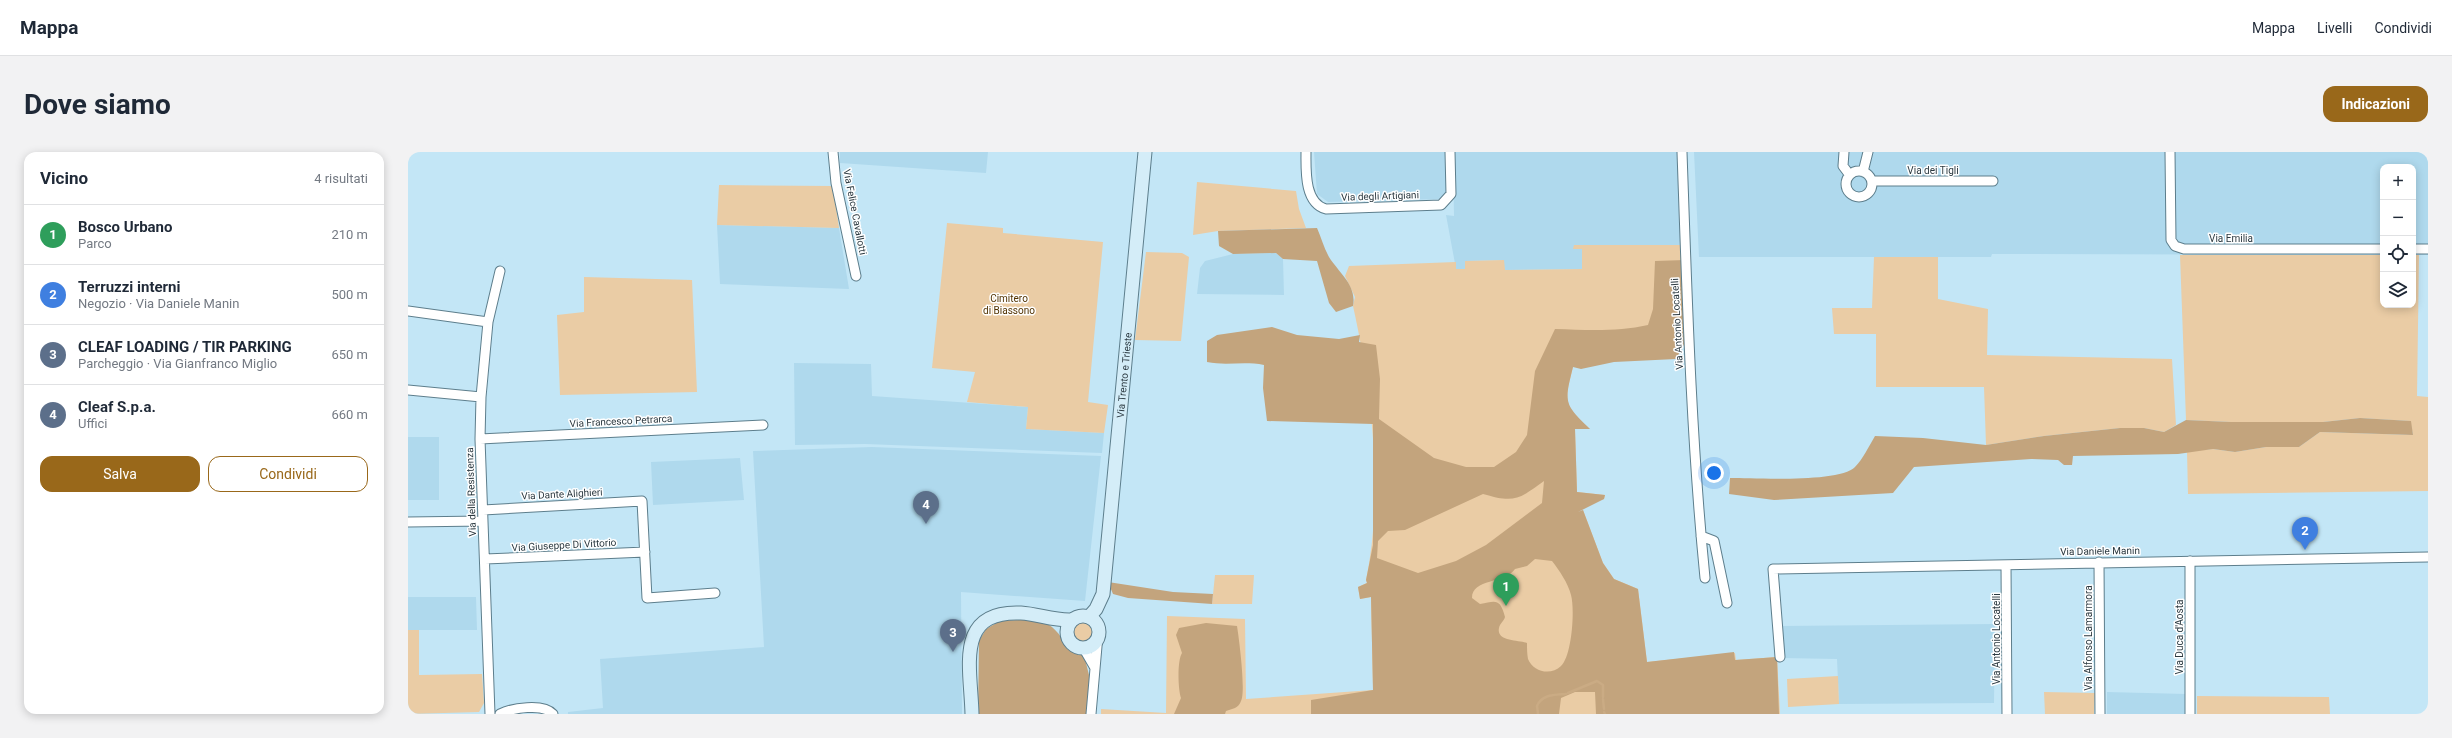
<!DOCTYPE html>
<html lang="it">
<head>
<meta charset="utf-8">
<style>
	body { margin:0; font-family:Roboto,sans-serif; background:#f2f2f3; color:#1f2937 }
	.controls { position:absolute; right:12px; top:12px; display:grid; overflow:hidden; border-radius:8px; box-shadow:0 2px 10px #0003 }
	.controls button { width:36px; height:36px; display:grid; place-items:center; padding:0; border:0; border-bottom:1px solid #e0e1e3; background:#fff; color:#1f2937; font:20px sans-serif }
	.you { position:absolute; left:1306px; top:321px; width:14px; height:14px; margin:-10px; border:3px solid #fff; border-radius:50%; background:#1a73e8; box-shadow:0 0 0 6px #1a73e833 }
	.badge { display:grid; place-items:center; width:26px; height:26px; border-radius:50%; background:#99681a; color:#fff; font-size:13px; font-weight:700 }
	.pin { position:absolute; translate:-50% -33px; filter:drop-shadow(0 1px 2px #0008) }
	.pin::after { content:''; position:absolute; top:21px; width:14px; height:12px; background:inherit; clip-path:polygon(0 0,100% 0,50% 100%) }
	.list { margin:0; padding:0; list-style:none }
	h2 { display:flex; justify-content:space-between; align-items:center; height:52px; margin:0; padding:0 16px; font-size:17px }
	h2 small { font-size:13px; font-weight:400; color:#747a83 }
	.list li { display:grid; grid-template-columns:26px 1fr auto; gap:12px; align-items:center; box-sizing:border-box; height:60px; padding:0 16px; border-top:1px solid #e0e1e3 }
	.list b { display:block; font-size:15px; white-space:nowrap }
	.list p { margin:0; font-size:13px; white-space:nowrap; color:#747a83 }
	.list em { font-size:13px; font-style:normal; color:#747a83 }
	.actions { display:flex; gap:8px; padding:12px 16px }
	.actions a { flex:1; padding:9px 0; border:1px solid #99681a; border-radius:12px; text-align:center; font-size:14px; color:#99681a }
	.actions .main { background:#99681a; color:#fff }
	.icon { flex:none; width:22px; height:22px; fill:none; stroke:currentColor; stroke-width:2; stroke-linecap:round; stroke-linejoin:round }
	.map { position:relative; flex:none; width:2020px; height:562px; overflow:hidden; border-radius:12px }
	header { display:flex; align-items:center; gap:24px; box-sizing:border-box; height:56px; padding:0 20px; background:#fff; border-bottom:1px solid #e0e1e3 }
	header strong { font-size:19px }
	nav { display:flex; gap:22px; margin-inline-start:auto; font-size:14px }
	.intro { display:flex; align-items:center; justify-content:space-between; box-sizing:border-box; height:96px; padding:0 24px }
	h1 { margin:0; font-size:28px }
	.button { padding:10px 18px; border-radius:12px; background:#99681a; color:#fff; font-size:14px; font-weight:700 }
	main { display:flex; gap:24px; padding:0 24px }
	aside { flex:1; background:#fff; border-radius:12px; box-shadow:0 2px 10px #0003 }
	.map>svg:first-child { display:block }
	.built { fill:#afd9ed }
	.green { fill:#eacca5 }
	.forest { fill:#c3a47d; fill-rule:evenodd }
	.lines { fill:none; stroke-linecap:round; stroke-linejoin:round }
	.stream { stroke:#caab84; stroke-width:2.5 }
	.street-casing { stroke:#5d7e8c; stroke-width:11 }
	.secondary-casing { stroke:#5d7e8c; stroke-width:15 }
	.street { stroke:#fff; stroke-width:9 }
	.secondary { stroke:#d4edf8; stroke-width:13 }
	.labels { text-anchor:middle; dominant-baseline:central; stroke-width:3; stroke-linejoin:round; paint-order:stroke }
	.street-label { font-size:10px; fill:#2b3940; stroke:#fff }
	.park-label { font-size:10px; fill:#513200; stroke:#fff }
</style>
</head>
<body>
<header>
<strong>Mappa</strong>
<nav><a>Mappa</a><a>Livelli</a><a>Condividi</a></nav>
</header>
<div class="intro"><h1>Dove siamo</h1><a class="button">Indicazioni</a></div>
<main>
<aside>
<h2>Vicino<small>4 risultati</small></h2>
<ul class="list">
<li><span class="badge" style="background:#2e9e5b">1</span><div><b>Bosco Urbano</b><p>Parco</p></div><em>210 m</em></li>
<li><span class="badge" style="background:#3f7fe0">2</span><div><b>Terruzzi interni</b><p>Negozio · Via Daniele Manin</p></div><em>500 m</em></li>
<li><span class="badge" style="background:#5c6f8a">3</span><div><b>CLEAF LOADING / TIR PARKING</b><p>Parcheggio · Via Gianfranco Miglio</p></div><em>650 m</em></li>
<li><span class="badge" style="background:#5c6f8a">4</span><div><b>Cleaf S.p.a.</b><p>Uffici</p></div><em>660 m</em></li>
</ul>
<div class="actions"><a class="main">Salva</a><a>Condividi</a></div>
</aside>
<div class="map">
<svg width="2020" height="562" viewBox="0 0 2020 562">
	<rect width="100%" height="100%" fill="#c3e6f6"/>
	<path class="built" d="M432 0H580L578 21 432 11Z
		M906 0H1037L1039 42 1033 47 920 50 909 42Z
		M1045 0H1270L1273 93H1166L1174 97V117L1096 118V108L1057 109V117H1048L1038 63 1046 64Z
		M1286 0H2020V103H2005V15H1975V103L1584 102 1583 105H1291Z
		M309 73 431 76 441 137 312 132Z
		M868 101 875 107 876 143 789 142 792 116 797 109 825 102Z
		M386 211 463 212 464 244 620 255 618 277 696 281 694 301 457 292 387 293Z
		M0 285H31V348H0Z
		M464 295 693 304 677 449 553 440 554 562H160V560L195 556 192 507 356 495 345 299Z
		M332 306 336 348 245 353 243 310Z
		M0 445H68L69 478H0Z
		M1587 472 1586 551 1431 552 1429 507 1374 506 1373 474Z
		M1699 540 1778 542V562H1699Z"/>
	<path class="green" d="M789 30 888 39 891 57 898 76 810 79 785 83Z
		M311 33 425 34 431 76 309 73Z
		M539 71 595 76V81L695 90 680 250 700 253 696 281 618 277 620 255 559 250 567 220 524 216Z
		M1166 93H1273L1277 191 1165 215C1156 251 1155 252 1182 277H1167L1169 340 1197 343 1196 347 1187 350 1106 397 1175 358 1195 411 1206 427 1230 437 1239 510 1327 501 1328 508 1369 505 1372 562H693V557L758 561 759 464 837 467 838 547 965 538 963 445 952 447 950 435 959 431 958 428C976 343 964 239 945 154L947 145 937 124 941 114 1048 110V117H1057V109L1096 108 1097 118 1174 117V97H1165Z
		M738 100 774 101 781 105 773 189 727 188Z
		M1772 103H1975V153H2005V103H2011L2009 244 2020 245V339L1780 342 1779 299 1805 297 1827 300 1858 295H1891L1912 280 2005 283 2002 269 1952 266 1915 270H1823L1778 268Z
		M1466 105H1530V147L1580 157 1579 203 1764 207 1768 273 1756 280 1736 276H1712L1636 284 1578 293 1576 235H1468V182H1426L1424 156H1464Z
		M176 125 284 128 289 240 152 243 149 163 176 160Z
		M807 423H846L844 452H804Z
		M663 481a11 11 0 1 1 22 0a11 11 0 1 1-22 0Z
		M0 478H11V523L74 522 76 551 71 560 0 562Z
		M1430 524 1431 552 1380 555 1379 527Z
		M1636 540 1687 541 1686 562H1637Z
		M1789 544 1921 545 1922 562H1789Z"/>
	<path class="forest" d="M909 76C913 85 916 96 921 105 931 121 949 133 945 154L928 160 921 151 909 109 875 107 868 101 825 102 811 94 810 79Z
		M1277 108V191L1268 207 1206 210 1173 217 1165 215C1156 251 1156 252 1182 277H1167L1169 340 1197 343 1196 347 1170 360 1175 358 1195 411 1206 427 1230 437 1239 510 1326 500 1327 508 1369 505 1371 562H1188L1187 540H1167L1153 546 1151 562H903V548L965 538 963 445 952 447 950 435 959 431 958 428 965 393V272L859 269 855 236 856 213C836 209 818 214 799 210V189L809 183 864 175 889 183 931 187 952 183 951 190 968 193 972 227 971 267 1026 306 1058 315H1086L1108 300 1119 283 1127 219 1147 177C1178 178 1210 180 1240 173L1245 157 1247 109ZM1136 329 1134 351 1078 393 1048 409 1010 421 969 406 970 389 980 379 997 378 1075 342C1106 351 1110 348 1136 329ZM1127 407 1144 409C1151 418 1160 431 1163 443 1167 457 1164 504 1153 514 1143 524 1125 520 1120 507 1119 502 1119 496 1119 491 1111 488 1088 490 1091 476 1092 471 1096 469 1097 465 1092 446 1088 449 1072 452L1064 446C1064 426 1097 432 1107 417L1119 414Z
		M1952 266 2003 269 2005 283 1912 280 1891 295H1858L1827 300 1805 297 1770 302 1665 304 1664 313H1656L1650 308 1623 307 1506 315 1485 341 1366 348 1321 342 1322 326C1347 326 1432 331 1447 315 1455 307 1461 294 1467 284L1515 286 1578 293 1636 284 1712 276H1736L1756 280 1778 268 1823 270H1915Z
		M700 430 765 440 805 442 804 452 720 446 705 442Z
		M592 469C606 468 633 466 644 475 659 488 654 496 676 503L682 527 678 562H570L571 489 578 477Z
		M798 471 829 474C831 486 838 540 833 549 831 556 824 557 818 559L817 562H766L773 546C770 537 769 509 774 501L768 483 771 476Z"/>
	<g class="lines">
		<path class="stream" d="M1160 541 1189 529 1195 533V545
			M1195 547 1196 557
			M1196 560 1197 562
			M1130 562 1129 554C1134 542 1147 543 1158 542"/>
		<defs>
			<path id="street" d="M425 0 428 31 448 124
				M898 0C898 18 896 51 918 57L1033 53 1043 42 1042 0
				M1274 0C1279 142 1283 285 1297 426
				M1436 0 1435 14 1441 22
				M1762 0 1763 88 1767 94 1776 97H1975
				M1438 32a13 13 0 1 1 26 0a13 13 0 1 1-26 0Z
				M1455 20 1460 0
				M1465 29H1585
				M2005 97H2020
				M0 159 80 170
				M0 238 73 245
				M72 287 355 273
				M75 358 234 349 239 446 307 441
				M0 370 75 369
				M1293 384 1306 389 1319 451
				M77 407 237 400
				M1782 409V562
				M1691 410 1692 562
				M1598 413 1599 562
				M676 497 687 516
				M1372 505 1365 417 2020 405
				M82 562 72 287 73 245 80 170 92 119
				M92 562C104 556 135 551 145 562
				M683 562 690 483"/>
			<g id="secondary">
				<circle cx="675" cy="480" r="16"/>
				<path id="s1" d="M681 465 688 457 695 442 737 0"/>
				<path d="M564 562C563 516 546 458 613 461 630 462 646 469 664 468"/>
			</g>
		</defs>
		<use href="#street" class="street-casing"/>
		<use href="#secondary" class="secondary-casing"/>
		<use href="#street" class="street"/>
		<use href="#secondary" class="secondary"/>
	</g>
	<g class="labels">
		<g class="street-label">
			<text x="1525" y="18">Via dei Tigli</text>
			<text transform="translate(972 44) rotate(-2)">Via degli Artigiani</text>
			<text transform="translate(447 60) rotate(79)">Via Felice Cavallotti</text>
			<text x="1823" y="86">Via Emilia</text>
			<text transform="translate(1269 172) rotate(-93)">Via Antonio Locatelli</text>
			<text stroke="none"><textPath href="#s1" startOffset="247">Via Trento e Trieste</textPath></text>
			<text transform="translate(213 269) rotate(-3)">Via Francesco Petrarca</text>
			<text transform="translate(63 340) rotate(-92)">Via della Resistenza</text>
			<text transform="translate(154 342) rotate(-3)">Via Dante Alighieri</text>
			<text transform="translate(156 393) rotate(-3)">Via Giuseppe Di Vittorio</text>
			<text transform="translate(1692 399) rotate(-1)">Via Daniele Manin</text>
			<text transform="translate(1771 485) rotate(-90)">Via Duca d'Aosta</text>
			<text transform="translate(1680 486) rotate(-90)">Via Alfonso Lamarmora</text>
			<text transform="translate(1588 487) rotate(-90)">Via Antonio Locatelli</text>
		</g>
		<g class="park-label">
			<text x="601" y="146">Cimitero<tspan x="601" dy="12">di Biassono</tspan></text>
		</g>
	</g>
</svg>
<div class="controls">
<button>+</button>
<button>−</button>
<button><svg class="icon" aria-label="locate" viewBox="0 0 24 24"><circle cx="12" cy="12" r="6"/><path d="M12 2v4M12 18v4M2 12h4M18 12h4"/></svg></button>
<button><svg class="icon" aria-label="layers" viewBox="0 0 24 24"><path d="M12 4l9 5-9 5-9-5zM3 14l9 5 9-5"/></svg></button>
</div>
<div class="you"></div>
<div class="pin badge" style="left:1098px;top:454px;background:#2e9e5b">1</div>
<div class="pin badge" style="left:1897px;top:398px;background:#3f7fe0">2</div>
<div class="pin badge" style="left:545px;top:500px;background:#5c6f8a">3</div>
<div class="pin badge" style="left:518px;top:372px;background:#5c6f8a">4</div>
</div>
</main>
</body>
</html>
